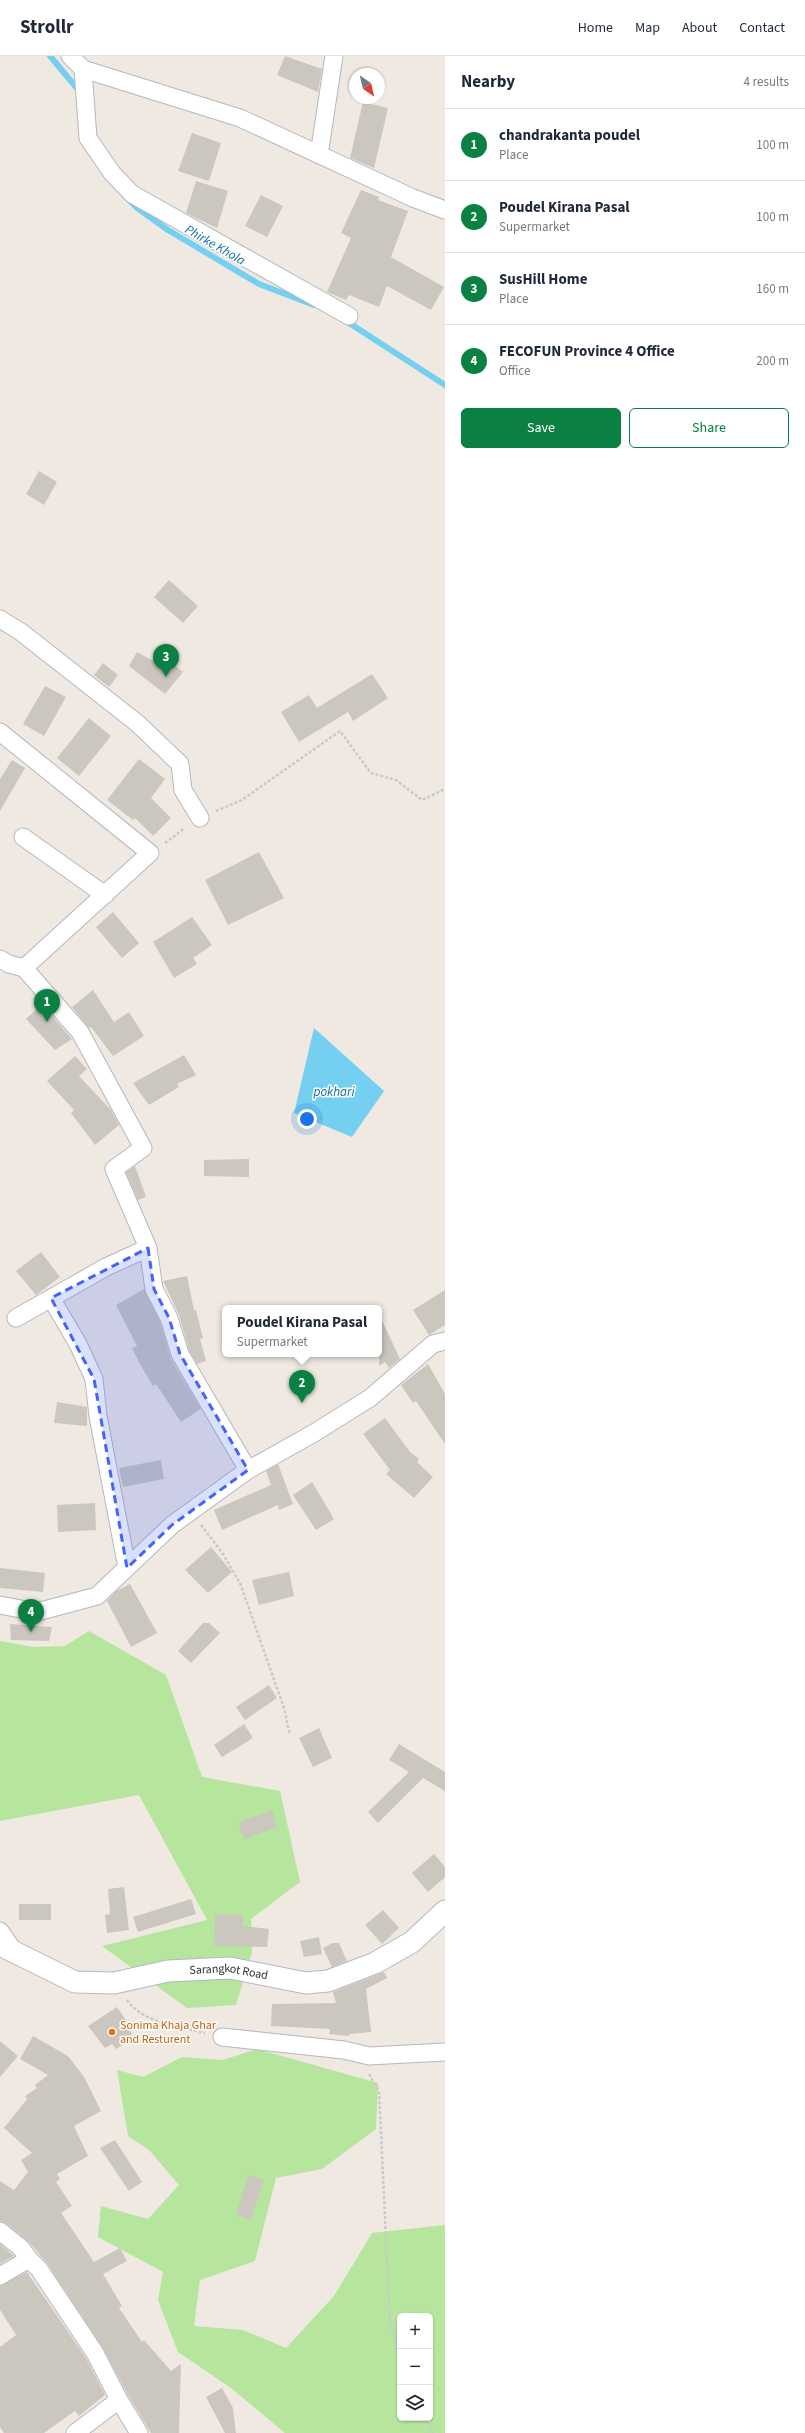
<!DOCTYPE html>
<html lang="en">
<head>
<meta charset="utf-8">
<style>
	body { margin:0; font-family:"Source Sans 3",sans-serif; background:#f2f2f3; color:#1f2937 }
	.controls { position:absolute; right:12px; bottom:12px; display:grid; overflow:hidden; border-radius:6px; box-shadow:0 1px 3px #0004 }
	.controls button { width:36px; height:36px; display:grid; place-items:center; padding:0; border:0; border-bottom:1px solid #e0e1e3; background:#fff; color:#1f2937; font:20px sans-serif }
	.compass { position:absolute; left:349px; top:12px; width:36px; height:36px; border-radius:50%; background:#fff; box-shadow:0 1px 3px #0004; rotate:146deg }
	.you { position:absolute; left:307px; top:1063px; width:14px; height:14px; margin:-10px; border:3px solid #fff; border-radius:50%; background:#1a73e8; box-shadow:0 0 0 6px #1a73e833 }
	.badge { display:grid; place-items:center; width:26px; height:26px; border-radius:50%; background:#0b8043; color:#fff; font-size:13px; font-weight:700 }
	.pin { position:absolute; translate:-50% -33px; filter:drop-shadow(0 1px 2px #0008) }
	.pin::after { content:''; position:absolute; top:21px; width:14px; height:12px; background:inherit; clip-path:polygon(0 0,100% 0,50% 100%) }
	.popup { position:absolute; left:222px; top:1249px; width:160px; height:52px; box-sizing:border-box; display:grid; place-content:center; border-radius:6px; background:#fff; filter:drop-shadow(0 1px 3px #0005); font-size:13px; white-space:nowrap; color:#747a83 }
	.popup b { font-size:15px; color:#1f2937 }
	.popup::after { content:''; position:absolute; left:50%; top:100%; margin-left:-8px; border:8px solid transparent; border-top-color:#fff }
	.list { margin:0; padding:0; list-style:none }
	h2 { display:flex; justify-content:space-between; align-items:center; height:52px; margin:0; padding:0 16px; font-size:17px }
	h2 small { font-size:13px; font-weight:400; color:#747a83 }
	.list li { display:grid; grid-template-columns:26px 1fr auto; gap:12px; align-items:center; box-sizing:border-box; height:72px; padding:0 16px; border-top:1px solid #e0e1e3 }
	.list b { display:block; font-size:15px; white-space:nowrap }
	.list p { margin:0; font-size:13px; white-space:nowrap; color:#747a83 }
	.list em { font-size:13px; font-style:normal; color:#747a83 }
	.actions { display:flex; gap:8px; padding:12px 16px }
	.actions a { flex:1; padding:9px 0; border:1px solid #0b8043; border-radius:6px; text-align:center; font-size:14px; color:#0b8043 }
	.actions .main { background:#0b8043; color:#fff }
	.icon { flex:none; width:22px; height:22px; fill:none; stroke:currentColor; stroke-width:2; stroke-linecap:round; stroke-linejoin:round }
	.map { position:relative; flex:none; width:445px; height:2377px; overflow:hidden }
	header { display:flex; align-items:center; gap:24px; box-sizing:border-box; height:56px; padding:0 20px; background:#fff; border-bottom:1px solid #e0e1e3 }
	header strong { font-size:19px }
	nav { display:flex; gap:22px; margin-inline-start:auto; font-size:14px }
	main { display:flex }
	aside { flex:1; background:#fff }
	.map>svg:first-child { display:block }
	.green { fill:#b6e59e; fill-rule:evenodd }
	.water { fill:#75cff0 }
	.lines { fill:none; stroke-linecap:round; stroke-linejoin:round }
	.stream { stroke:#75cff0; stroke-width:6 }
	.building { fill:#cbc7bf }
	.minor-casing { stroke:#b4b7c1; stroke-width:19 }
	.tertiary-casing { stroke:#b4b7c1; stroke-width:23 }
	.path { stroke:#c9c9c9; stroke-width:2.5; stroke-dasharray:3 2; stroke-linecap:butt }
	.minor { stroke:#fff; stroke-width:17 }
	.tertiary { stroke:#fff; stroke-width:21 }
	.marked { fill:#4264fb; fill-opacity:0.2; stroke:#4264fb; stroke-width:3; stroke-dasharray:8 5; stroke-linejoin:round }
	.food-dot { fill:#e8710a; stroke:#fff; stroke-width:1.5 }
	.labels { text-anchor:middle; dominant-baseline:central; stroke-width:3; stroke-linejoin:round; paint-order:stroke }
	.street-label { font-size:12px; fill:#2e2e2e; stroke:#fff }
	.food-label { font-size:12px; fill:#c56008; stroke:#fff; text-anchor:start }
	.water-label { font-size:13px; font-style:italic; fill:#0d6fa3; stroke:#fff }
</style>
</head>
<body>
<header>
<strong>Strollr</strong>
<nav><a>Home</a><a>Map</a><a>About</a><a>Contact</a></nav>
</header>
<main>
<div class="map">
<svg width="445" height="2377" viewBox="0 0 445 2377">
	<rect width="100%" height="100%" fill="#efe9e1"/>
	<path class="green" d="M89 1575 166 1619 202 1721 280 1735 300 1826 251 1863 252 1896 236 1949 187 1952 102 1890 207 1864 139 1739 0 1765V1585L33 1591 65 1590Z
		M257 1993 378 2027 376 2073 322 2113 276 2122 255 2205 200 2224 194 2270 243 2274 286 2292 334 2240 372 2177 445 2169V2377H285L231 2332 178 2296 158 2244 163 2216 98 2181 101 2150 148 2163 179 2129 149 2094 128 2080 117 2014 143 2021 182 2001 223 2004ZM400 2260H430V2362H400Z"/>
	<path class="water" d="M314 972 384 1035 352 1081 294 1057Z"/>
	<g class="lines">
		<path class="stream" d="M50 0 81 37
			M127 142 136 151 168 174 259 228 314 249
			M346 265 445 329"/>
	</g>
	<path class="building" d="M285 0 322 13 318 36 277 19Z
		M363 46 388 52 374 112 350 102Z
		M192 77 221 87 209 125 178 115Z
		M196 125 228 135 217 172 186 157Z
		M361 134 379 141 378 144 408 155 391 201 444 231 431 254 387 230 379 251 349 239 346 244 327 236 351 182 341 177Z
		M261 139 283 150 267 181 245 170Z
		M39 415 57 426 44 449 26 438Z
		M169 524 198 550 183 567 154 541Z
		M137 596 162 610 167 603 183 616 165 638 129 610Z
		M103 607 118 619 109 631 94 619Z
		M372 618 388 642 353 665 348 656 299 686 281 656 309 639 317 652Z
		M45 630 66 641 44 680 23 668Z
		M89 662 111 680 79 720 57 702Z
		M139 703 165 723 151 742 171 762 153 780 135 762 133 764 107 744Z
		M12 704 25 712 0 755V723Z
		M259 796 284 842 228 869 205 824Z
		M113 856 139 887 122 902 96 871Z
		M192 861 212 889 193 902 197 908 174 922 153 886Z
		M93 934 114 966 129 956 144 980 113 1000 91 971 89 972 72 951Z
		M42 948 72 983 55 994 26 963Z
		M184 999 196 1019 177 1028 179 1031 149 1049 133 1027Z
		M75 1000 87 1013 79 1020 111 1054 119 1069 95 1089 71 1057 74 1054 47 1025Z
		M249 1103V1121L204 1120V1104Z
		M135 1110 146 1141 138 1144 126 1116Z
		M41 1196 60 1221 36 1239 16 1215Z
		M187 1220 194 1254H196L203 1282 200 1283 206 1305 197 1308 189 1294 179 1259 163 1225Z
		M144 1233 160 1266 171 1303 201 1353 181 1366 156 1328 153 1330 140 1308 132 1292 137 1290 116 1249Z
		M445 1234V1269L429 1279 413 1254Z
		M379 1258 400 1303 389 1312 385 1306 379 1310Z
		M428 1308 445 1338V1388L416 1345 413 1347 401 1329Z
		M57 1346 87 1351V1370L54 1367Z
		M385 1362 410 1396 419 1403 417 1406 433 1421 414 1442 386 1418 390 1414 363 1378Z
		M161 1404 164 1423 123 1431 119 1412Z
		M278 1408 293 1448 279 1454 278 1449 222 1474 214 1454 271 1429 266 1415Z
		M312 1426 334 1463 316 1474 293 1439Z
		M95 1447 96 1474 58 1476 57 1449Z
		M211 1491 232 1516 208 1537 185 1514Z
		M0 1512 45 1517 43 1536 0 1532Z
		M289 1516 294 1540 259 1549 252 1524Z
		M130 1528 157 1577 131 1591 107 1545 116 1535Z
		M203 1567H209L220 1577 191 1607 178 1595Z
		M10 1568 52 1571 49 1585 11 1584Z
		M269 1629 277 1642 245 1664 236 1651Z
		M244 1668 253 1682 222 1701 214 1689Z
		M319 1672 332 1702 313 1711 299 1682Z
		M399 1688 445 1716V1735L423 1722 378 1767 368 1756 409 1716 389 1704Z
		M272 1754 277 1771 244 1783 238 1767Z
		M434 1798 445 1811V1821L428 1836 412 1817Z
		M124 1831 129 1874 107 1877 105 1859 110 1858 108 1833Z
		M191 1843 196 1858 138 1876 133 1861Z
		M19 1848H51V1864H19Z
		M383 1854 399 1872 382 1888 365 1869Z
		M215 1858 243 1859V1870L269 1873 267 1891 214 1890Z
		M319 1881 322 1898 304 1901 300 1885Z
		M332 1887H339L347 1905 332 1911 323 1892Z
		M384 1916 387 1922 366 1933 371 1976 349 1978V1980L329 1978 330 1973 271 1970 272 1948 336 1947 333 1936Z
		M117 1951 130 1970 132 1983 116 1993 112 1988 105 1992 88 1970Z
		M33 1980 68 2000 84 2021 101 2055 74 2070 88 2100 57 2118 60 2123 56 2126 72 2150 61 2157 94 2206 120 2192 127 2205 103 2218 122 2250 119 2252 142 2286 144 2284 171 2315 181 2308 179 2377H151L128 2339 103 2292 47 2207 27 2184 6 2167 0 2165V2125L14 2134 28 2116 21 2104 32 2097 4 2072 27 2043 25 2040 37 2032 35 2029 48 2019 20 2003Z
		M0 1985 18 2000 0 2021Z
		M115 2084 142 2126 129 2135 100 2092Z
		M248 2119 264 2124 251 2164 236 2159Z
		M0 2188 14 2200 0 2208Z
		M27 2216 86 2302 105 2339 79 2360 75 2355 44 2377H4L0 2371V2291L16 2279 0 2254V2230Z
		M222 2332 233 2352 236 2377H225L206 2341Z"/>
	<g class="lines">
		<defs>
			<path id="minor" d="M70 0 83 13 240 62 413 142 445 154
				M83 13 88 82 112 117 132 138 349 260
				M319 99 334 0
				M0 563 21 576 137 667 180 708 183 734 200 762
				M0 676 150 797 24 912 9 908 0 903
				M23 781 105 839
				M24 912 80 976 143 1092 114 1113 148 1192 154 1233 169 1262 180 1298 248 1414
				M51 1242 78 1288 94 1323 98 1360 127 1512
				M16 1262 106 1211 148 1192
				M0 1549 37 1556 97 1540 172 1469 248 1414 314 1377 370 1342 433 1288 445 1285
				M0 1875 16 1898
				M222 1981 344 1994 369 2000 445 1996
				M0 2175 21 2192 29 2203
				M0 2220 29 2203 39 2213 95 2297 119 2344 139 2377
				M75 2377 119 2344"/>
			<g id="tertiary">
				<path id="s1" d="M0 1889 75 1926 114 1927 168 1915 230 1912 306 1927 328 1925 375 1907 412 1886 445 1855"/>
			</g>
		</defs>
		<use href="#minor" class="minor-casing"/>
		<use href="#tertiary" class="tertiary-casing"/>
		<path class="path" d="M216 755 242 744 340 675 371 717 396 724 422 744 445 733
			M165 787 185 772
			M201 1469 223 1498 240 1527 284 1652 290 1679
			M127 1944C143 1967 178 1970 205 1977
			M369 2018 379 2035 390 2268 400 2293
			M427 2362 433 2377"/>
		<use href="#minor" class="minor"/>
		<use href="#tertiary" class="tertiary"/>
	</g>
	<path class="marked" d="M148 1192 154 1233 169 1262 180 1298 248 1414 172 1469 127 1512 94 1323 51 1242Z"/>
	<circle class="food-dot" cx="112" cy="1976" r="4"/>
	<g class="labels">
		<g class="street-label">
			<text stroke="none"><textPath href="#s1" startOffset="239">Sarangkot Road</textPath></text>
		</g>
		<g class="food-label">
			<text x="120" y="1969">Sonima Khaja Ghar<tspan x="120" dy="14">and Resturent</tspan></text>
		</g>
		<g class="water-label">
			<text transform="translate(215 189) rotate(30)">Phirke Khola</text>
			<text x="334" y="1036">pokhari</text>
		</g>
	</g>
</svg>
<div class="controls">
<button>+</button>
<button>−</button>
<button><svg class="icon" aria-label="layers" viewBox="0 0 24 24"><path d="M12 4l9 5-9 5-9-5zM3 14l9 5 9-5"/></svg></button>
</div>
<svg class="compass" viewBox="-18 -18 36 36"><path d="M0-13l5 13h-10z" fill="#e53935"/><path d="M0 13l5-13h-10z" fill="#747a83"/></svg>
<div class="you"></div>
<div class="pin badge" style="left:47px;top:966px">1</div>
<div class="pin badge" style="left:302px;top:1347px">2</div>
<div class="popup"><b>Poudel Kirana Pasal</b>Supermarket</div>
<div class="pin badge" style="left:166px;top:621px">3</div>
<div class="pin badge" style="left:31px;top:1576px">4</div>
</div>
<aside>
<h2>Nearby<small>4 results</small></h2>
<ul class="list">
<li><span class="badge">1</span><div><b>chandrakanta poudel</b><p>Place</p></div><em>100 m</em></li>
<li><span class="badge">2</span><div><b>Poudel Kirana Pasal</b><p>Supermarket</p></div><em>100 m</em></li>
<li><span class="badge">3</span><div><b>SusHill Home</b><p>Place</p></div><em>160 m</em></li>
<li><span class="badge">4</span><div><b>FECOFUN Province 4 Office</b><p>Office</p></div><em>200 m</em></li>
</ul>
<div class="actions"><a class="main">Save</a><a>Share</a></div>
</aside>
</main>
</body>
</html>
